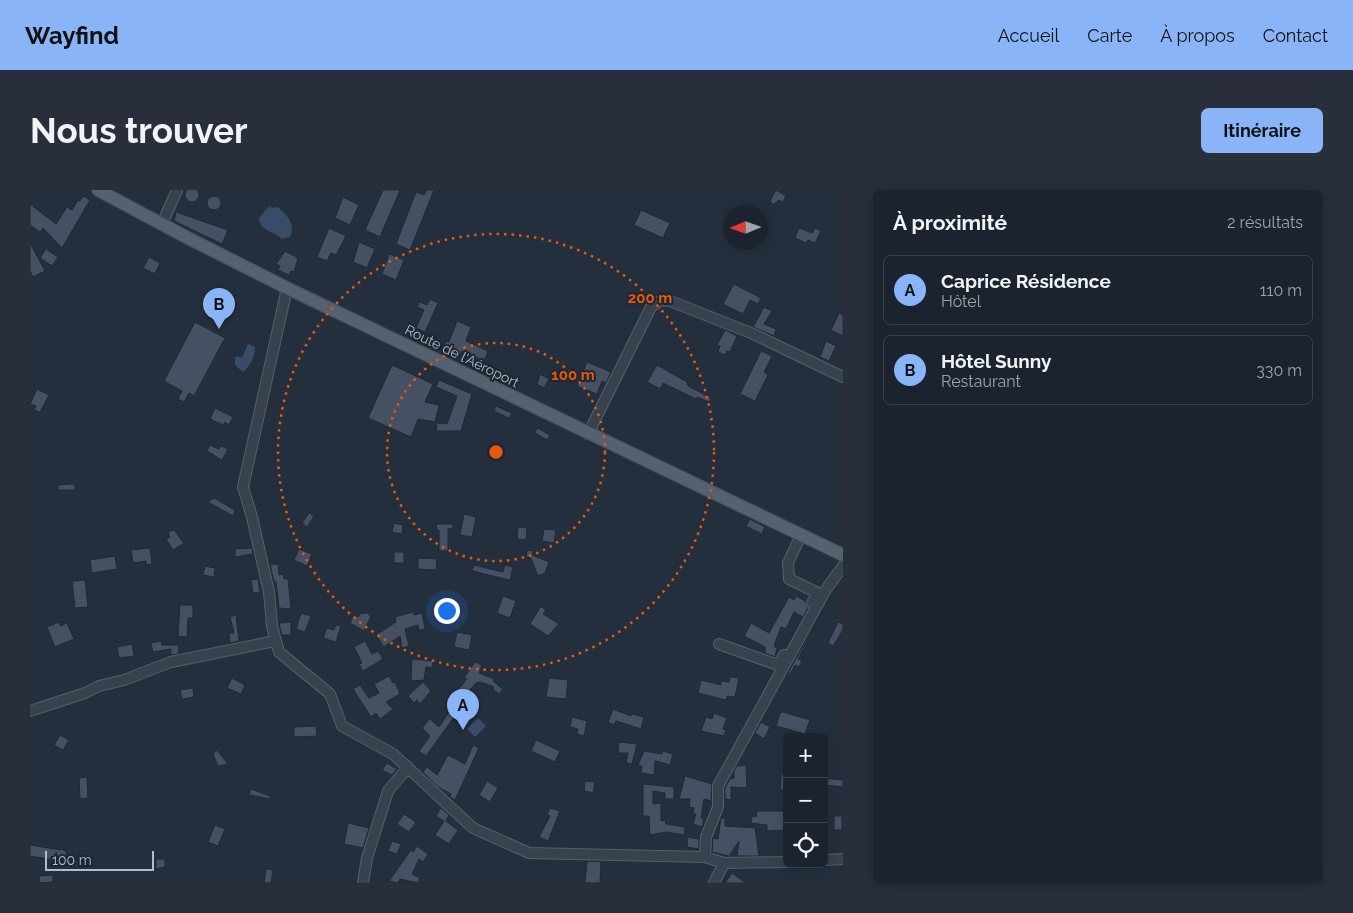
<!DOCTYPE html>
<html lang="fr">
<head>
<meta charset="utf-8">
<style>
	body { margin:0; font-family:Raleway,sans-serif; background:#282f3a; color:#f1f3f6 }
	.controls { position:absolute; right:15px; bottom:15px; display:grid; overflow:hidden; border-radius:8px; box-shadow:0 2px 12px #0003 }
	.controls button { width:45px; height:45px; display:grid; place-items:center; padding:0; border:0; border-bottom:1px solid #39404a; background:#1b232e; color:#f1f3f6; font:25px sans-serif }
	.compass { position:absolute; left:693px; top:15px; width:45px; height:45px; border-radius:50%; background:#1b232e; box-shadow:0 2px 12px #0003; rotate:268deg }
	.scale { position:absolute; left:15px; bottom:12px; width:109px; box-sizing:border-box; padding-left:5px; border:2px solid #b4bcc9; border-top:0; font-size:14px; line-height:18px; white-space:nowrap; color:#b4bcc9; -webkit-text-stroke:4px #1d2633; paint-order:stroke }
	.you { position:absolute; left:416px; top:420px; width:18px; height:18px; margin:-12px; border:4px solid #fff; border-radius:50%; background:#1a73e8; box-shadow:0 0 0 8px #1a73e833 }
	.badge { display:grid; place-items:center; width:32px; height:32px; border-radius:50%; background:#8ab4f8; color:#111; font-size:16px; font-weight:700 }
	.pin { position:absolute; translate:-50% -41px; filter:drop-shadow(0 1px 2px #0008) }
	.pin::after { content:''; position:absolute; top:26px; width:18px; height:15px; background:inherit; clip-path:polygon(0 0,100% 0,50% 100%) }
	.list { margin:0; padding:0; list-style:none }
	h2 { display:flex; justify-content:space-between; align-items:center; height:65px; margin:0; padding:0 20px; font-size:21px }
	h2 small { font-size:16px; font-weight:400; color:#a0a4aa }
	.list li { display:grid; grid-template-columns:32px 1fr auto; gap:15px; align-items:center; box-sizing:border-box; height:70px; margin:0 10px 10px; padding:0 10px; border:1px solid #39404a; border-radius:8px }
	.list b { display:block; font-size:19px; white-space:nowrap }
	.list p { margin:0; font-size:16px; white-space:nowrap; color:#a0a4aa }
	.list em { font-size:16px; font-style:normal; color:#a0a4aa }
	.icon { flex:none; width:28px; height:28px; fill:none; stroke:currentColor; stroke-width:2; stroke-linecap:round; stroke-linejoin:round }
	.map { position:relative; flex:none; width:813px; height:693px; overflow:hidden; border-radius:8px }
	header { display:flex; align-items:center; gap:30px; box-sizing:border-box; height:70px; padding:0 25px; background:#8ab4f8; color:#111 }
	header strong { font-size:24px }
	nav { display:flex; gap:28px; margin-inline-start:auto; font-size:18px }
	.intro { display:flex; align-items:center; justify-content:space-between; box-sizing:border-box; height:120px; padding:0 30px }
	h1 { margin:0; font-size:35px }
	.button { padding:12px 22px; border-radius:8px; background:#8ab4f8; color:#111; font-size:18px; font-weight:700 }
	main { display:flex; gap:30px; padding:0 30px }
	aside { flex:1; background:#1b232e; border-radius:8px; box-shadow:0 2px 12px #0003 }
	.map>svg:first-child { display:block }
	.water { fill:#394c67 }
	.building { fill:#455162; stroke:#1f2835 }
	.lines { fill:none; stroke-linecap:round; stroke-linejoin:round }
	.minor-casing { stroke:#565f6c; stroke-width:12 }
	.major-casing { stroke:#414a57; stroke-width:14 }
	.minor { stroke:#38414e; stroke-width:10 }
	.major { stroke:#56606e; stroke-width:12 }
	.ring { fill:none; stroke:#e8590c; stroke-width:2.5; stroke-dasharray:2.5 5 }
	.labels { text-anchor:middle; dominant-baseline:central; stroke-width:4; stroke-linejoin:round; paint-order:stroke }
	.street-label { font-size:14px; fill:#b4bcc9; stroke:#1d2633 }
	.centre { fill:#e8590c; stroke:#1d2633; stroke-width:2.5 }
	.ring-label { font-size:15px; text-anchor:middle; font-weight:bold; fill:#e8590c; stroke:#1d2633; stroke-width:4; stroke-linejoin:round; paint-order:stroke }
</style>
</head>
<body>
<header>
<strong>Wayfind</strong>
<nav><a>Accueil</a><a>Carte</a><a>À propos</a><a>Contact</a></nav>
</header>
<div class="intro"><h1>Nous trouver</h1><a class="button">Itinéraire</a></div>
<main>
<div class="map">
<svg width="813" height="693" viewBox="0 0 813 693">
	<rect width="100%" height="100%" fill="#242f3e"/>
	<path class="water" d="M239 16 242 18 248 17C257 26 266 33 260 47L252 49C243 40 231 43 229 28Z
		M218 154 225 157C225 168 219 177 213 182L205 175V168L207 166 212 168Z
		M448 528 456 536 445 547 437 539Z"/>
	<path class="building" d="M155 5a7 7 0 1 1 14 0a7 7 0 1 1-14 0Z
		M353 0H370L350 47 335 40Z
		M397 0H404L380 60 366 54 386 2 394 5Z
		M746 0 756 6 753 12 749 10 743 15 740 11Z
		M177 13a7 7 0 1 1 14 0a7 7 0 1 1-14 0Z
		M53 6 60 10 32 58 13 38 10 42 0 35V14L26 34 37 17 42 20 48 10 50 11Z
		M313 7 329 15 320 35 305 28Z
		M611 20 640 33 633 48 604 35Z
		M146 22 198 40 192 54 144 31Z
		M299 38 316 46 306 65 301 63 297 71 287 67Z
		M769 38 782 43 785 38 791 41 785 53 778 50 776 53 765 48Z
		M329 52 345 59 337 78 323 72Z
		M0 53 15 81 3 87 0 81Z
		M16 59 28 67 22 76 10 68Z
		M255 61 268 68 264 82 261 81 259 85 248 80 250 76 246 74Z
		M359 64 374 70 366 90 352 84Z
		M119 67 130 73 125 84 113 78Z
		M704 94 731 108 728 114 720 110 713 124 693 114Z
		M400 109 408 113 395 142 386 138 394 120 387 117 390 112 397 115Z
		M734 117 742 121 734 134 746 139 744 146 723 137Z
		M809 123 813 125V146L801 140Z
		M427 131 441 137 436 151 458 161 454 171 432 161 430 166 413 159 416 151 419 152Z
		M165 132 195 148 164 206 159 203 154 212 148 209 152 201 134 191Z
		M695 140 707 146 700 162 697 161 695 165 688 162 690 156 687 155Z
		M796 151 806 156 799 171 790 167Z
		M731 161 742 166 734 182 738 185 725 211 710 204Z
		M557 172 581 182 576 193 572 191 567 204 547 196Z
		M362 175 403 194 395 212 409 215 405 232 388 229 381 247 338 228Z
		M627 175 657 192 658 196 681 208 679 212 667 207 666 209 633 193 630 199 617 192Z
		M510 184 519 189 514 198 507 194Z
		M409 190 442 204 431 241H406L407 233 417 234 427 206 406 197Z
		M7 199 19 205 10 222 4 220 6 216 0 214Z
		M466 216 482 223 479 228 464 221Z
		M185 218 203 227 199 235 195 232 193 235 180 229Z
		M507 238 520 245 517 250 505 243Z
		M180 255 189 259 191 256 198 259 192 270 177 261Z
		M41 294H45V300H28V295Z
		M184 308 205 320 203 326 178 312Z
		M279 323 284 326 277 337 272 333Z
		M434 324 446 327 442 347 430 345Z
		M720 329 735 337 732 344 716 336Z
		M364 333 373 335 372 344 362 342Z
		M406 334H423V338L418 339V361H409V340H407Z
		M488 337 497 338 496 350 487 349Z
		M514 339 526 340 524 353 512 351Z
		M144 340 154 353 143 360 136 349 140 347 138 342Z
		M120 358 122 374 116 375V371L103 373 101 360Z
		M222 358 223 364 205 367V359Z
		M269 359 282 364 277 376 264 370Z
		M497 360 503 361 502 365 519 372 515 383 508 386 501 368 496 367Z
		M364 362H374V373H364Z
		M85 366 87 379 62 383 60 370Z
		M388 368 407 369 406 380 388 379Z
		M240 374H248L249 385 253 384 254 389H258L261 419 249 418 246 392H244Z
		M444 375 473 382 475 375 483 377 480 390 446 382 442 380Z
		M175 376 185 378 184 387 173 385Z
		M228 389 230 402 223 403 221 390Z
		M55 390 58 417 45 418 42 391Z
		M473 406 486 411 480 428 467 423Z
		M766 406 775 411 778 418 773 427 764 422 756 439 751 437 744 456 747 458 745 467 735 463V457L714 446 721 433 739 443 759 407 764 410Z
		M150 415H163V428H158L157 447 148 446Z
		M511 416 516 420 513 424 529 434 518 446 500 434Z
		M793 419 768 469 772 471 769 477 765 475 760 484 758 483Z
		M335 422 341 426 334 441 320 433 324 425 328 427 331 423 334 424Z
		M383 422 384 425 392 423 395 439 389 440 388 435 375 439 379 456 372 458 370 446 354 457 346 445 366 432 365 427Z
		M271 423 281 426 275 442 266 439Z
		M206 425 209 451 200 453 199 443H204L200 427Z
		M29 432 30 436 37 433 44 449 25 457 17 437Z
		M261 432V445H252L249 433Z
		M808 432 813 434V440L803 456 798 453Z
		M306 435 311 436 306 452 293 448 297 438 304 440Z
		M427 442 442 445 439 460 424 457Z
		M131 451 132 455H149L148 464 141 465V459L123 462 121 453Z
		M335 451 342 464 348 461 353 469 333 481 329 474 332 473 324 457Z
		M102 454 104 466 89 468 87 457Z
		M382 469 403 471 402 478 396 477 394 490 381 491Z
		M445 472 452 475 449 483 464 489V492L473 499 469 504 463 499 464 497 450 492 446 493 434 507 427 501 437 489 434 488Z
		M359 486 363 493 365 492 370 504 356 512 363 519 350 529 346 523 341 527 323 499 330 495 339 508 349 503 344 494Z
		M700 487 709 488 705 507 697 506 696 510 668 503 671 490 691 495V491L699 492Z
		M202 488 215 495 211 504 197 498Z
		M519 488 538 490 536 509 516 507Z
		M393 492 401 501 390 514 387 510 384 513 378 506Z
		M163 498 164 507 152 509 150 500Z
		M429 507 435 512 396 566 389 561 400 546 392 538 400 529 409 537Z
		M583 519 601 526 602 524 614 527 611 539 586 531 584 535 578 532Z
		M753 522 780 530 775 544 746 536 750 523Z
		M684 523 697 528 693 539 696 540 694 546 671 541 676 527 682 529Z
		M542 527 557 531 554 546 547 544 548 539 540 537Z
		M731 532 740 537 734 549 725 543Z
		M286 536 287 546 264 547V537Z
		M30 545 39 550 33 560 24 555Z
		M506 550 530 561 525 572 501 561Z
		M589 552 607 554 602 574 596 573 598 563H588Z
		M443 555 449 558 425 610 420 607 421 604 408 597 393 582 397 577 407 585 418 565 435 574Z
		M187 560 198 574 188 576 183 564Z
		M614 561 632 564 633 561 643 564 640 575 625 571 624 585 611 583 612 576 608 575Z
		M357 573 367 579 362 585 352 580Z
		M716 575 717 598 701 597V610L695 609V598L700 589 704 588V581L707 576Z
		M751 584H757V601L750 600Z
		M655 586 682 594 681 611 674 609 671 628H674L672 637 663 634 666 624H663L664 618 659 617 660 609H649Z
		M57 587 58 608 50 609 49 588Z
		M794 588 813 590V597L794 595Z
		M457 591 468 598 460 612 449 605Z
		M555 591 565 592 563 603 554 601Z
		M613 594 644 597V609H635V603L623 601V614L631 613V631L635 630 636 634 655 637 654 645 636 642 620 645 619 626H613Z
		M221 599 240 606V609L219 605Z
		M411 618 419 625 416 631 428 640 419 654 405 645 414 631 406 626Z
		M520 618 530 621 518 651 509 647 520 626 517 625Z
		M727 621H756L757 640 737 641V635L721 633 722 626 726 627Z
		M374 624 386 632 379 642 367 634Z
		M804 626H812V640H804Z
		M691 628H695V636L725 638 729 666H707L709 651 699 666 682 662 683 648 688 649Z
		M318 633 339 638 333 658 314 654Z
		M185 635 195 639 188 656 178 652Z
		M658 647 669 649V659L657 657Z
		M362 651 371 654 367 664 358 661Z
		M0 655 31 660 32 659 37 663 31 671 0 666Z
		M387 656 398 664 393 672 389 669 382 684 390 688 388 693 370 689 368 693 359 691 381 660 383 662Z
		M126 669H135V677L126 679Z
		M557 671 571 672 570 693H555Z
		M236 679 243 680 241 693H234Z
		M702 683 716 693H695Z
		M23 685V692L10 693 9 686Z"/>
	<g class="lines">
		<defs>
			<path id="minor" d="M132 34 147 0
				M257 98 213 297 222 327 239 402 242 436 249 462 300 504 312 536 363 564 443 638 499 663 675 667 676 647 688 617V596L795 401 813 376
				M558 244 621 117 631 110 640 111 721 143 813 187
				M771 345 758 373 759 389 788 403 782 413
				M689 454 748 475 754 465
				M0 521 55 503 69 496 94 490 141 472 245 451
				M675 667 694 673 757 672
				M794 670 813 669
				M333 693 337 668 358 601 378 577
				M684 693 694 673"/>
			<path id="major" d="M68 0 158 48 257 98 813 365"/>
		</defs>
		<use href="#minor" class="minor-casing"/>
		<use href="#major" class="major-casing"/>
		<use href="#minor" class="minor"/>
		<use href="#major" class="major"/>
	</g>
	<g class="ring">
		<circle cx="466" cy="262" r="109"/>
		<circle cx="466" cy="262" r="218"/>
	</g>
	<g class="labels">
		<g class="street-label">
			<text transform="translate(432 166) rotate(26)">Route de l'Aéroport</text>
		</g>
	</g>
	<circle cx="466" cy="262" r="8" class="centre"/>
	<g class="ring-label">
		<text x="620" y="113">200 m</text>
		<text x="543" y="190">100 m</text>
	</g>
</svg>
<div class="controls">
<button>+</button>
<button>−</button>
<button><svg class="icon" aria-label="locate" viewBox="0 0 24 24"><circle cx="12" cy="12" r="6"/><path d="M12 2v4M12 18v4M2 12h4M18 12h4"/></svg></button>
</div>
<svg class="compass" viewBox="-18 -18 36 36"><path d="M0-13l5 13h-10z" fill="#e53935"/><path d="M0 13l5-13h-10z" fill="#a0a4aa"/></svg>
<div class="scale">100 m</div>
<div class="you"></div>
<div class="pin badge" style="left:433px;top:540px">A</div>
<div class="pin badge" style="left:189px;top:139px">B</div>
</div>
<aside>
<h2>À proximité<small>2 résultats</small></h2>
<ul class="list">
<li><span class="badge">A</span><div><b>Caprice Résidence</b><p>Hôtel</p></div><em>110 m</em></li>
<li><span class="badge">B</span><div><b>Hôtel Sunny</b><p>Restaurant</p></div><em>330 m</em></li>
</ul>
</aside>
</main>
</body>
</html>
